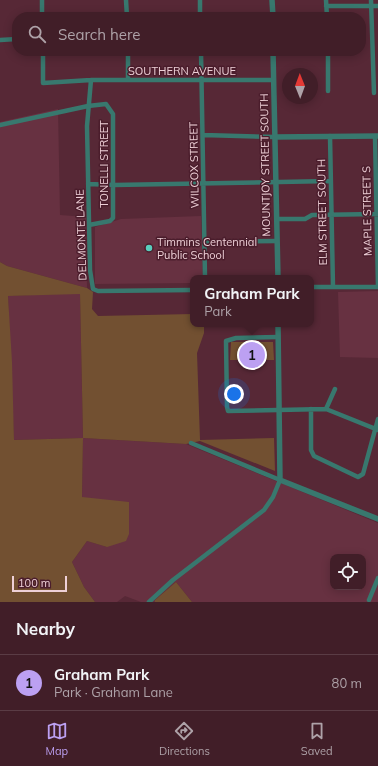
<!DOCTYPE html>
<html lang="en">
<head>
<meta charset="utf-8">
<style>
	body { margin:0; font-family:Mulish,sans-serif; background:#482730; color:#f1f3f6 }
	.controls { position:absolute; right:12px; bottom:12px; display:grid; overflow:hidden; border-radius:8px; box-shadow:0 2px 10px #0003 }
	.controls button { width:36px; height:36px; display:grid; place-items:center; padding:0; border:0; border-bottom:1px solid #5a3c45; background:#411e28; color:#f1f3f6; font:20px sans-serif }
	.compass { position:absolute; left:282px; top:68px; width:36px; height:36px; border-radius:50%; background:#411e28; box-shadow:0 2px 10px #0003; rotate:359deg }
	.scale { position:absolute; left:12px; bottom:10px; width:55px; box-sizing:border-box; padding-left:4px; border:2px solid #eed0d7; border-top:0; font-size:11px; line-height:14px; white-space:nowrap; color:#eed0d7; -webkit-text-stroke:3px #4b1d2c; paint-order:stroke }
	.you { position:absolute; left:234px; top:394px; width:14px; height:14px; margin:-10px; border:3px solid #fff; border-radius:50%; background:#1a73e8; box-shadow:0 0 0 6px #1a73e833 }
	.badge { display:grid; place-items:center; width:26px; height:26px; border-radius:50%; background:#bca0f2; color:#111; font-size:13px; font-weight:700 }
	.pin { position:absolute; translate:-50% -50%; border:2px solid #fff; box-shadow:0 1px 4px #0006 }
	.popup { position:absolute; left:190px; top:275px; width:124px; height:52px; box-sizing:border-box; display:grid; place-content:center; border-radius:8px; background:#411e28; filter:drop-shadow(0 1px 3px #0005); font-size:13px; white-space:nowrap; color:#aea2a8 }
	.popup b { font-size:15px; color:#f1f3f6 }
	.popup::after { content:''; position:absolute; left:50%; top:100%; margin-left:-8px; border:8px solid transparent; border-top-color:#411e28 }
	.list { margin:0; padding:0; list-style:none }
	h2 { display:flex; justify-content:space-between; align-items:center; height:52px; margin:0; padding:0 16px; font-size:17px }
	h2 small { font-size:13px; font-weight:400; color:#aea2a8 }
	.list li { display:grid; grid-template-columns:26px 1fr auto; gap:12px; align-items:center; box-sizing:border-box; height:56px; padding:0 16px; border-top:1px solid #5a3c45 }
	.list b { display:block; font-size:15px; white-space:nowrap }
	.list p { margin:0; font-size:13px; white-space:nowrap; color:#aea2a8 }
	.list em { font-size:13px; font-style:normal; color:#aea2a8 }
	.icon { flex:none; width:22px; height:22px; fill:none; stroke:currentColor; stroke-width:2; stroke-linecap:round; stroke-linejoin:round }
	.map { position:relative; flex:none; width:378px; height:602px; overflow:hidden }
	.search { position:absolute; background:#411e28; box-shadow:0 2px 10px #0003; left:12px; right:12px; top:12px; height:44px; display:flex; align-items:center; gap:10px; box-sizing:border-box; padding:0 14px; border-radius:16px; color:#aea2a8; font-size:15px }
	.sheet { height:108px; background:#411e28 }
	nav { display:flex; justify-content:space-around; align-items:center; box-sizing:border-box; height:56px; border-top:1px solid #5a3c45; background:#411e28; font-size:11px; color:#aea2a8 }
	nav a { display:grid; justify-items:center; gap:2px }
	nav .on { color:#bca0f2 }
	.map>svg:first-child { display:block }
	.built { fill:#673141; fill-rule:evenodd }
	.green { fill:#725031; fill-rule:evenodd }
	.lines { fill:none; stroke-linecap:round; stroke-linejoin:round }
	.minor { stroke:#38786e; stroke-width:4.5 }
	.tertiary { stroke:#38786e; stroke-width:5.5 }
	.poi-dot { fill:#5acebd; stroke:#4b1d2c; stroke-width:1.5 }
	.labels { text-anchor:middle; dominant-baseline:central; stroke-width:3; stroke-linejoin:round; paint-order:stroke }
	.street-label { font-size:11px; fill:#eed0d7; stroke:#4b1d2c }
	.poi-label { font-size:11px; fill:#eed0d7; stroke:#4b1d2c; text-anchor:start }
</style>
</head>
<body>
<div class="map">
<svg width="378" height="602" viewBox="0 0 378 602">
	<rect width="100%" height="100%" fill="#572836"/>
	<path class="built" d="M58 109 60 215 86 217 87 288 7 266 0 262V122Z
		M201 216 203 278H193V283L95 284V227L121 219Z
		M378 291V358L340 357 338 292Z
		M80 293 83 438 186 444 378 523V602H192L176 582 155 600V602H141L125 596 117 602H95L84 587 72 562 87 541 107 547 82 498 83 438 14 440 8 296ZM333 557H363V587H333Z"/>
	<path class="green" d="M0 262 7 266 87 288 93 292 92 309 98 316 193 314V324H204V333L197 353 200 440 274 438 275 471 200 441 186 444 83 438 82 497 129 502V534L126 541 107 547 87 541 72 562 84 587 95 602H0ZM80 294 83 438 14 440 12 362 8 296Z
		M231 342H273L274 360H230Z
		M176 582 192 602H155V600Z"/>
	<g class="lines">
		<path class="minor" d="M42 0V17
			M126 0 127 17
			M200 0V17
			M326 0 327 17
			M371 0 374 93
			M326 6H378
			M0 40 17 39
			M43 51V83L91 80H273
			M128 51V80
			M201 51 205 278
			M328 51V91
			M91 80 87 126 90 270 93 289 98 291 193 290
			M0 125 88 106 106 104 113 114V218L110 221 89 225
			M203 135 275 137
			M330 136 333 287
			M375 136 378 287
			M88 184 114 185 331 181
			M277 219H305L312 215 378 214
			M205 242 277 241
			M311 287H378
			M278 337 236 338 226 341 227 407 228 411 326 409 378 430
			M311 409V450L314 456 358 477 363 474 378 419
			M326 409 335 389
			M369 600 378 578
			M149 602 173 580 264 510 273 497 280 480 191 443"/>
		<path class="tertiary" d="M272 0 273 17
			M273 51 278 278
			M275 137 378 136
			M278 324 280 480 378 519"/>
	</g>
	<circle class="poi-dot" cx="149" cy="248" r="4"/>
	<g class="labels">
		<g class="street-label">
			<text x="182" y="71">SOUTHERN AVENUE</text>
			<text transform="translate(104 164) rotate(-90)">TONELLI STREET</text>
			<text transform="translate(194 165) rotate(-91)">WILCOX STREET</text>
			<text transform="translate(265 165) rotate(-91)">MOUNTJOY STREET SOUTH</text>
			<text transform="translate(367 211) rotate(-91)">MAPLE STREET S</text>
			<text transform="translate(322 212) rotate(-91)">ELM STREET SOUTH</text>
			<text transform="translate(81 235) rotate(-92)">DELMONTE LANE</text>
		</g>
		<g class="poi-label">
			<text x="157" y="242">Timmins Centennial<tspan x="157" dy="13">Public School</tspan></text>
		</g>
	</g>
</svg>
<div class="controls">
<button><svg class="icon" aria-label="locate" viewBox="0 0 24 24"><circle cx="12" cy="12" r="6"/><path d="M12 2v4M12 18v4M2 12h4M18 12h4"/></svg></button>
</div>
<svg class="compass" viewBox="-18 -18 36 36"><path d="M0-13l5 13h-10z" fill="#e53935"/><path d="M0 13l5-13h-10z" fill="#aea2a8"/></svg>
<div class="scale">100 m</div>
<div class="you"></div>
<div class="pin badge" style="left:252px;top:355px">1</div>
<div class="popup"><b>Graham Park</b>Park</div>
<div class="search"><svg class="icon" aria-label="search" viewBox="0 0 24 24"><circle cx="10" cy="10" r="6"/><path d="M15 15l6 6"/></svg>Search here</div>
</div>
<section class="sheet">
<h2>Nearby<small></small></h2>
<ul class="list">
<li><span class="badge">1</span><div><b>Graham Park</b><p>Park · Graham Lane</p></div><em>80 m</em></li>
</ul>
</section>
<nav>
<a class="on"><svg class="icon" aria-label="map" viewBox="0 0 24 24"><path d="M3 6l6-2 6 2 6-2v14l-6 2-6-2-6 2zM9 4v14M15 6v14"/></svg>Map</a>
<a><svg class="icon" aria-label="directions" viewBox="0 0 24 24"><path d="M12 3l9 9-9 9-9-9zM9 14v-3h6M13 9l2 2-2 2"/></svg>Directions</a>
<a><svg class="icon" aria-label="saved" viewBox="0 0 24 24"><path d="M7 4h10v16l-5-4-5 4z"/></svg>Saved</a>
</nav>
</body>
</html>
